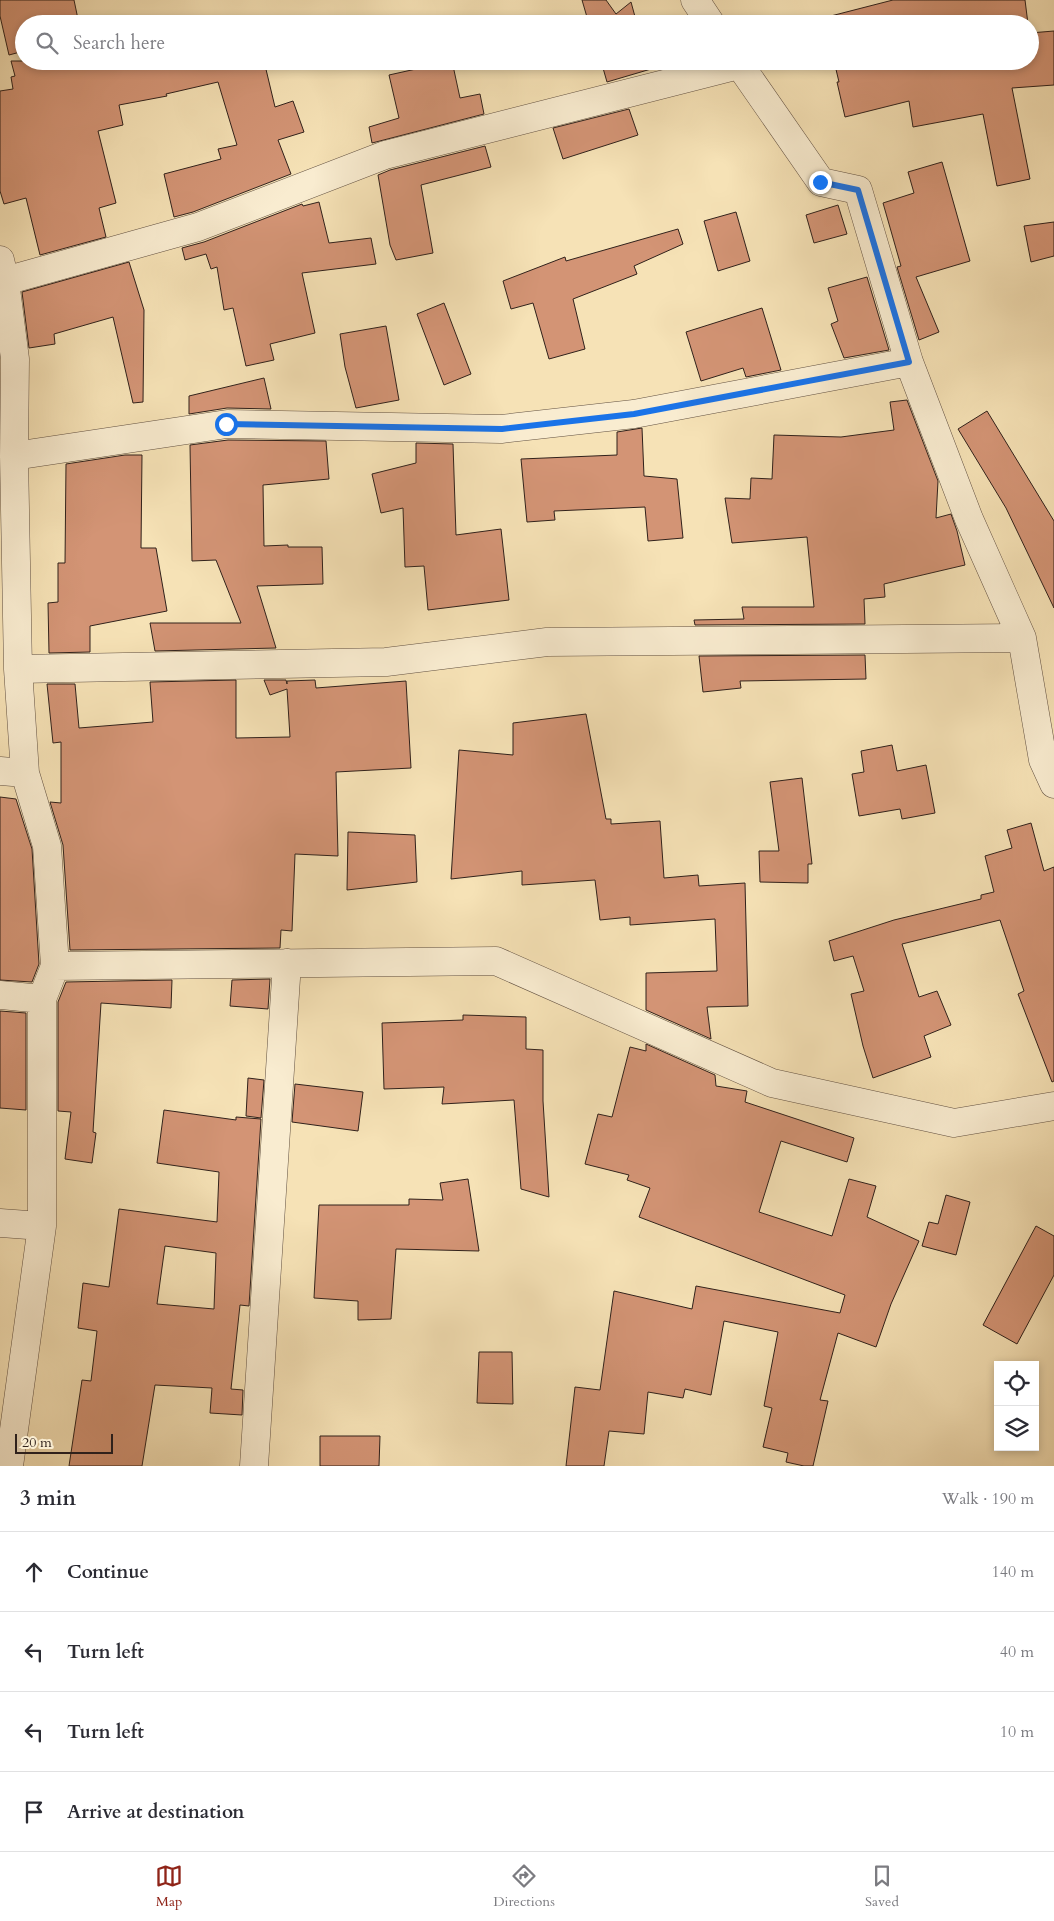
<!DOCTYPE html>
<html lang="en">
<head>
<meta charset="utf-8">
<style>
	body { margin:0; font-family:Cardo,serif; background:#f7f7f7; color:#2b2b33 }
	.controls { position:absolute; right:15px; bottom:15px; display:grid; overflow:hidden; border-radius:0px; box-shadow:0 2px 8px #0003 }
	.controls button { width:45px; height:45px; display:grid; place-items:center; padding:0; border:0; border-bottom:1px solid #e1e1e2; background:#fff; color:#2b2b33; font:25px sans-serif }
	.scale { position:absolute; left:15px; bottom:12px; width:98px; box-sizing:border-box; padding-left:5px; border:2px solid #30211b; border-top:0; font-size:14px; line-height:18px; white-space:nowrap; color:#30211b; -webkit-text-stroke:4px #f9ecd0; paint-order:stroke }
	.stop { position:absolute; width:15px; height:15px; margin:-11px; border:4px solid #1a73e8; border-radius:50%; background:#fff }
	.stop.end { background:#1a73e8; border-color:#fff; box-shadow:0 1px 5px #0008 }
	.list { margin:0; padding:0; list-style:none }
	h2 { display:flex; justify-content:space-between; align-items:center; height:65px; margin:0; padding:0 20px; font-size:21px }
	h2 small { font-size:16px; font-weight:400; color:#7c7c81 }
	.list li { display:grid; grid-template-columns:32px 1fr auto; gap:15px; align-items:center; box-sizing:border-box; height:80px; padding:0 20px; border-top:1px solid #e1e1e2 }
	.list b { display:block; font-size:19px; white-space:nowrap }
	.list em { font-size:16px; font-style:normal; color:#7c7c81 }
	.icon { flex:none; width:28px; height:28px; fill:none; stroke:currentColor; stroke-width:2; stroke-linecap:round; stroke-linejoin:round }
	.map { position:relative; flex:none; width:1054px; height:1466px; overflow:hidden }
	.search { position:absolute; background:#fff; box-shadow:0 2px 8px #0003; left:15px; right:15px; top:15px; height:55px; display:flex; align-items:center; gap:12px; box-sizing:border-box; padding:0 18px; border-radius:28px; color:#7c7c81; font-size:19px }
	.sheet { height:385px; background:#fff }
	nav { display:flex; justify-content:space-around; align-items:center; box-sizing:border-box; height:70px; border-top:1px solid #e1e1e2; background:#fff; font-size:14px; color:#7c7c81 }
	nav a { display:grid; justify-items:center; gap:2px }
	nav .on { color:#8f2418 }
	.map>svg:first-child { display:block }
	.building { fill:#d39475; stroke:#30211b; fill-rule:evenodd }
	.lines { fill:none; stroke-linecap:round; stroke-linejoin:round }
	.minor-casing { stroke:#625142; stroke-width:29 }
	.minor { stroke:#f9ecd0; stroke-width:28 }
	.route { stroke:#1a73e8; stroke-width:6 }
</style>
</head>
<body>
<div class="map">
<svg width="1054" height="1466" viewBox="0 0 1054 1466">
	<rect width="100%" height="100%" fill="#f6e2b6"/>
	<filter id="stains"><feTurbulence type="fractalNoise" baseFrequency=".004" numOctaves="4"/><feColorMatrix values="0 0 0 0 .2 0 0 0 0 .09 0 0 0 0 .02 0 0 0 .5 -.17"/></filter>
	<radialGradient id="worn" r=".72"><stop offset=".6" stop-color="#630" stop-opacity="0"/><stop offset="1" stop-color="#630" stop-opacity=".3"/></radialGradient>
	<path class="building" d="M0 0H74L79 24H24V51L9 55 0 16Z
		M582 0H606L616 14 631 2 637 24H589Z
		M893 0H1025L1028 24H825L823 18Z
		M1054 31V85L1012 88 1030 179 997 186 983 114 913 127 909 101 845 117 837 82H839L834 61H1030V33Z
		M11 61H264L275 107 293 101 304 132 278 140 291 174 193 212 174 217 164 174 221 159 218 149 237 145 218 82 166 94 167 96 119 105 123 125 98 131 116 203 99 208 106 237 40 255 26 198 4 204 0 191V91L13 89 11 77 15 76Z
		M452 61 460 98 480 94 484 114 372 143 369 127 399 118 389 75Z
		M601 61H649L651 69 607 82Z
		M629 109 638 135 563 159 553 128Z
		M485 146 491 167 421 185 433 253 396 260 390 245 378 175 390 170Z
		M942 162 970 261 916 277 939 332 919 340 897 267 901 266 883 203 914 193 908 172Z
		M319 202 329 243 371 238 376 264 302 273 315 333 270 344 274 360 246 366 233 308 224 310 217 267 211 269 206 254 185 260 182 248 204 242 302 204 303 206Z
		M838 205 847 234 814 243 806 215Z
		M736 212 750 261 718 271 704 221Z
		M1054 222V256L1031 262 1024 226Z
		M678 229 683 244 634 266 637 274 573 299 585 349 549 359 533 303 511 309 503 281 565 257 566 261Z
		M129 262 144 310 143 402 133 403 113 317 54 334 55 344 29 348 22 292Z
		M867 277 889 350 844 358 831 324 838 321 828 288Z
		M444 303 471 374 444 385 417 314Z
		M762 308 781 370 746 377 743 368 701 381 686 332Z
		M386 326 399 400 356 408 345 367 340 334Z
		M264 378 271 409 227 408 189 414V396Z
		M907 400 938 481 936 518 951 514 957 531 965 565 884 584 885 597 864 599 865 624 695 625 694 620 744 619 742 607H814L807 537 732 543 725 498 750 499 751 478 772 479 774 435 841 437 894 430 890 402Z
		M987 411 1054 521V608L1006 508 958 429Z
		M642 428 644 476 677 479 683 538 648 541 645 507 554 511 555 520 527 522 521 459 617 455V432Z
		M228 440 326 441 329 479 263 485 264 546 288 545V547H322L323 584 257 586 276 648 155 651 150 623H241L216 560 192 561 190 445Z
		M416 443 453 444 456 535 501 529 509 600 428 610 424 566 405 567 403 508 381 513 372 474 416 463Z
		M125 455H142L141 548H156L167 611 90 626V652L49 653 48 603 58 602V563H65L66 464Z
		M865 655 866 679 740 681 741 688 703 692 699 656Z
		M236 680V738L290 737 287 689 270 695 264 680H286L287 684V681L315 680 316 688 406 681 411 768 336 772 338 856 295 854 292 931 281 930 280 948 70 950 63 845 50 802 61 803V742L53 743 47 684H75L79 728 153 722 150 682Z
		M586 714 606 819H611V824L660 821 664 878 698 875 699 886 745 883 748 1006 707 1007 711 1039 646 1010V973L717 971 715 919 630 925V917L600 920 595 880 522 885V871L451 879 459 750 513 755V723Z
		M892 745 897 771 926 765 935 813 902 819 900 809 859 816 852 774 864 772 861 751Z
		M802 778 812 864H808V883L760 882 759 851H779L770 782Z
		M0 797 16 799 32 849 39 964 32 982 0 980Z
		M1031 823 1044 871 1054 867V1081L1052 1082 1018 994 1024 991 1000 920 902 944 919 997 937 991 951 1025 924 1036 931 1057 873 1078 863 1046 851 994 864 991 853 956 834 961 829 941 894 920 981 899V895L994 892 985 856 1012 848 1007 830Z
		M348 832 415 835 417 882 347 890Z
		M270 979 268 1009 230 1006 232 980Z
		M172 980 171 1008 101 1003 93 1132 96 1133 92 1163 65 1159 71 1112 58 1111V1002L66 982Z
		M0 1011 26 1013V1110L0 1108Z
		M463 1015 526 1017V1049L543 1050V1101L549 1197 521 1189 514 1100 442 1104 444 1087 384 1089 382 1023 463 1020Z
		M646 1044 715 1075 716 1086 747 1091 745 1102 854 1138 847 1162 781 1141 759 1212 832 1236 849 1179 876 1186 867 1217 919 1241 891 1304 876 1347 838 1333 820 1400 828 1401 813 1466H804L786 1462 788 1453 763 1447 772 1408 764 1406 778 1332 724 1321 711 1395 685 1389 683 1398 648 1392 644 1434 609 1431 604 1466H566L575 1387 600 1390 614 1291 692 1309 696 1286 840 1313 845 1295 639 1217 650 1188 627 1180 629 1175 585 1164 598 1114 612 1117 630 1047 646 1051Z
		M248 1078 264 1080 261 1118 246 1116Z
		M295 1084 363 1092 358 1131 292 1122Z
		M164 1110 236 1120V1117L261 1119 249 1306 240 1305 231 1389 243 1390 242 1415 210 1413 212 1388 155 1385 142 1466H69L82 1380 91 1381 97 1331 78 1328 83 1283 109 1287 119 1209 217 1222 219 1172 157 1163ZM165 1246 216 1253 214 1309 157 1304Z
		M468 1179 479 1251 396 1249 391 1319 358 1320V1301L314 1298 319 1205H409V1199L443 1200 440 1183Z
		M946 1195 970 1202 956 1255 922 1246 929 1222 938 1224Z
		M1036 1226 1054 1236V1275L1017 1344 983 1325Z
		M479 1352H512L513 1404 477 1403Z
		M320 1436H380L379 1466H320Z"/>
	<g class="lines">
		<defs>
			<path id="minor" d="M695 0 711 24
				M737 61 821 182 858 190 909 362 969 519 1022 638 1043 760 1054 784
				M0 260 5 281 15 359 14 456 18 669 25 773 47 846 55 966 42 999V1226L9 1466
				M5 281 198 227 385 155 739 65
				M14 456 227 424 501 429 634 414 909 362
				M18 669 386 662 547 642 1022 638
				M0 771 25 773
				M55 966 496 961 772 1083 954 1123 1054 1106
				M0 995 42 999
				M0 1223 42 1226
				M254 1466 287 963"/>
		</defs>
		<use href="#minor" class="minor-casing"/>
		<use href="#minor" class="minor"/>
	</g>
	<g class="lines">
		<path class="route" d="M226 424 502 429 634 414 909 362 858 190 820 182"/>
	</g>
	<rect width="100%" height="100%" filter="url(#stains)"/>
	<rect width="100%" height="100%" fill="url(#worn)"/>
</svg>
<div class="controls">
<button><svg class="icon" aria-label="locate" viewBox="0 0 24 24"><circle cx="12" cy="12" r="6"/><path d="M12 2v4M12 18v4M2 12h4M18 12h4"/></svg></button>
<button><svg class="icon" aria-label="layers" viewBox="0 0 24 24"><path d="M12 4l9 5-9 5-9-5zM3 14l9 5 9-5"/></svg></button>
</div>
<div class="scale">20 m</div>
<div class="stop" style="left:226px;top:424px"></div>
<div class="stop end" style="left:820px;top:182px"></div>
<div class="search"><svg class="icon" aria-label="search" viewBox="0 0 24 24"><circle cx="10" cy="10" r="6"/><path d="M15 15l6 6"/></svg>Search here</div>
</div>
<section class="sheet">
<h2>3 min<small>Walk · 190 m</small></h2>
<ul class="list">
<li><svg class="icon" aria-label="ahead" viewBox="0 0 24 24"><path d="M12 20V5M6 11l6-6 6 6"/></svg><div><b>Continue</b></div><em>140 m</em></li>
<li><svg class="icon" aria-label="left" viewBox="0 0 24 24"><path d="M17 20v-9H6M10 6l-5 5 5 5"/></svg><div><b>Turn left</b></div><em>40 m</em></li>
<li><svg class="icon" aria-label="left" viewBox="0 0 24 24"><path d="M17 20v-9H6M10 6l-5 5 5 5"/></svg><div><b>Turn left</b></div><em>10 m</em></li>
<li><svg class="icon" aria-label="arrive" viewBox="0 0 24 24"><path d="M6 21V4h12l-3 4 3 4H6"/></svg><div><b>Arrive at destination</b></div></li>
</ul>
</section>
<nav>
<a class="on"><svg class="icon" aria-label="map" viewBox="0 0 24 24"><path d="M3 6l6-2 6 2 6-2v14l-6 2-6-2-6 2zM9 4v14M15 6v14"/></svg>Map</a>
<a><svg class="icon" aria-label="directions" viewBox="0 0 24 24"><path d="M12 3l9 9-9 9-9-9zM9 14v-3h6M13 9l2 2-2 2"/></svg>Directions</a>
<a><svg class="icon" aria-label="saved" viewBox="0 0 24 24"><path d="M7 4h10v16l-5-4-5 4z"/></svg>Saved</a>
</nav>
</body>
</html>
